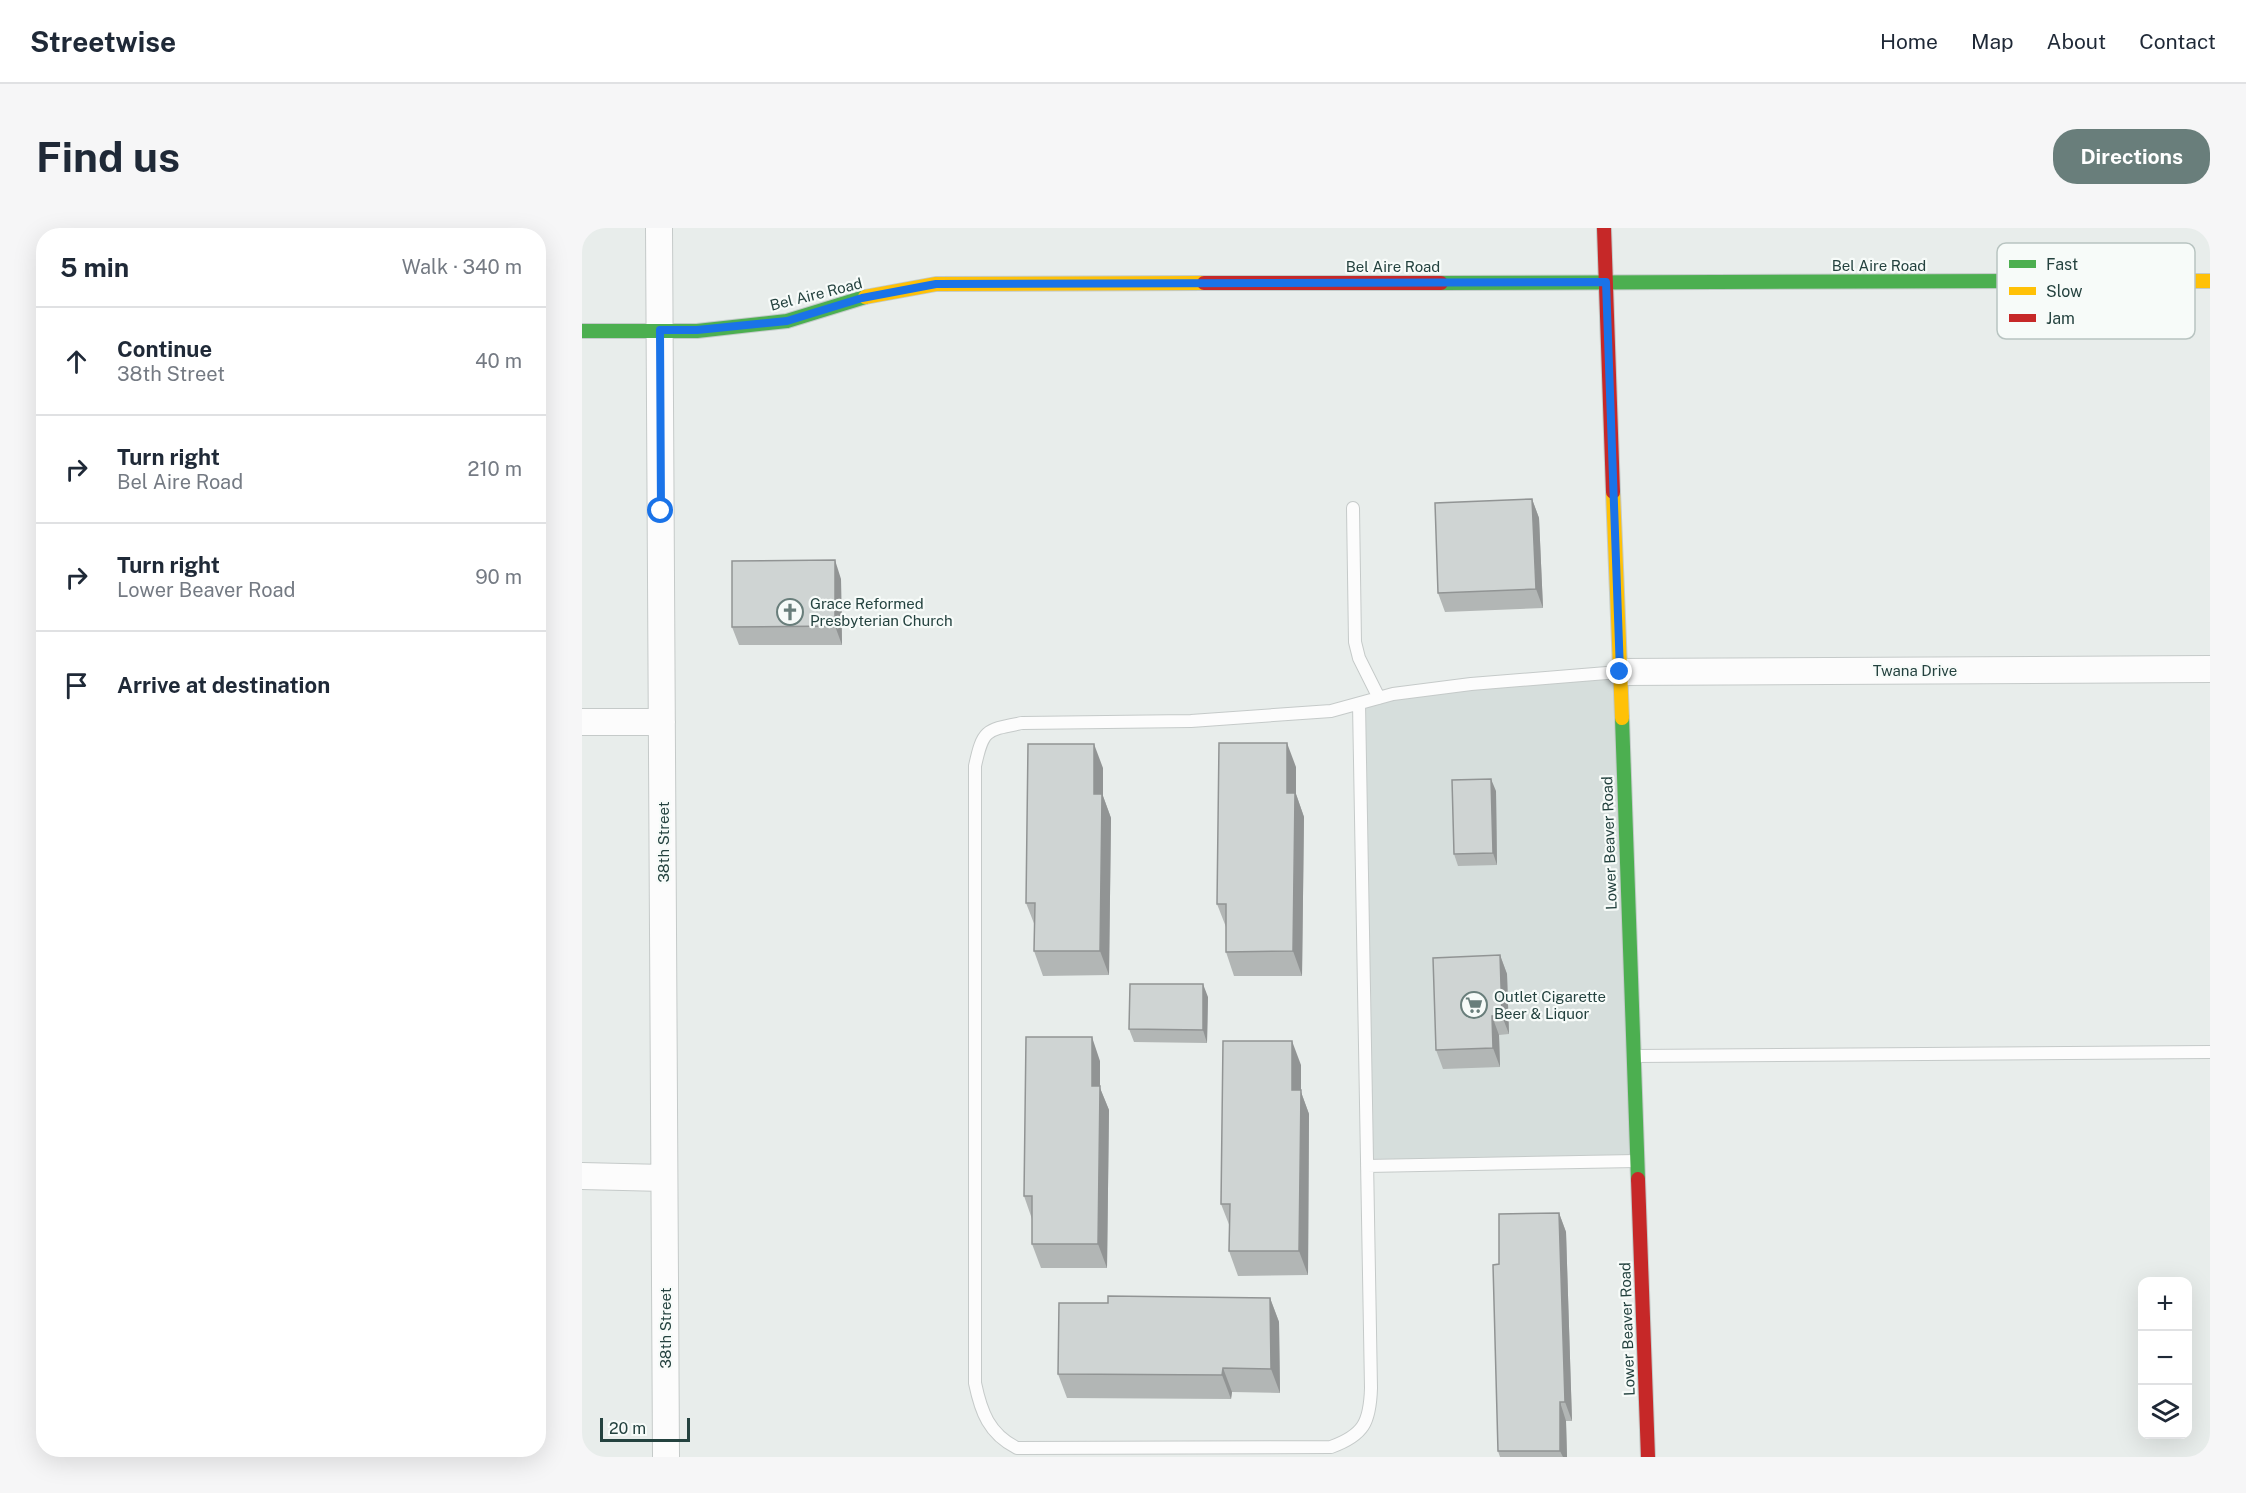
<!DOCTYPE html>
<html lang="en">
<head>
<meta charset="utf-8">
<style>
	body { margin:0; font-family:"Public Sans",sans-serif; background:#f6f6f7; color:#1f2937 }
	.controls { position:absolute; right:18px; bottom:18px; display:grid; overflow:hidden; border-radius:12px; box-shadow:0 6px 24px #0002 }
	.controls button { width:54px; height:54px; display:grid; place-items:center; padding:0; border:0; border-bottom:2px solid #e0e1e3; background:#fff; color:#1f2937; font:30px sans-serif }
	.scale { position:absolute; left:18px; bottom:15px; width:90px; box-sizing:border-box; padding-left:6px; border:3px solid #24423f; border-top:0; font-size:16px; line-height:21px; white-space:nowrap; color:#24423f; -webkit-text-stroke:4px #f7fbf9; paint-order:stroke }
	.stop { position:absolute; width:18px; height:18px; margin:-14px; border:4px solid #1a73e8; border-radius:50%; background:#fff }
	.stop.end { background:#1a73e8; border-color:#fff; box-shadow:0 2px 6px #0008 }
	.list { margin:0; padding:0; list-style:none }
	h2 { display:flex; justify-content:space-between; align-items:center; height:78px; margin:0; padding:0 24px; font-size:26px }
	h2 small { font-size:20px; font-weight:400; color:#747a83 }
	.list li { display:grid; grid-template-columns:39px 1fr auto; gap:18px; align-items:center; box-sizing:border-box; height:108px; padding:0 24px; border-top:2px solid #e0e1e3 }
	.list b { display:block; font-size:22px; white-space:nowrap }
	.list p { margin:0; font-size:20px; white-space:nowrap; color:#747a83 }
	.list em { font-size:20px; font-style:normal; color:#747a83 }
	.icon { flex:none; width:33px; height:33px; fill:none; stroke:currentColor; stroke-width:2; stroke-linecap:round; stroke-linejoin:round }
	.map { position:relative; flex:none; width:1628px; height:1229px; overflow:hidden; border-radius:24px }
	header { display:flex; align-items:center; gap:36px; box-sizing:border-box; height:84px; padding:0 30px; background:#fff; border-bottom:2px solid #e0e1e3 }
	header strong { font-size:28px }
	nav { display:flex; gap:33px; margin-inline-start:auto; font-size:21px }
	.intro { display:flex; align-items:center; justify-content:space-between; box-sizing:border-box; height:144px; padding:0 36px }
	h1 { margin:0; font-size:42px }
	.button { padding:15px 27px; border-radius:24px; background:#697e7b; color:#fff; font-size:21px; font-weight:700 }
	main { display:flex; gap:36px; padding:0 36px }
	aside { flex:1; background:#fff; border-radius:24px; box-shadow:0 6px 24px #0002 }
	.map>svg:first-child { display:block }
	.built { fill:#d6dedc }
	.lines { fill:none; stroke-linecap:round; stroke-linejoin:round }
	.lane-casing { stroke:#c5cac9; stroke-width:14 }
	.street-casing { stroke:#c5cac9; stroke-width:28 }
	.fast-casing { stroke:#c3cbc9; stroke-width:16 }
	.slow-casing { stroke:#c3cbc9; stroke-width:16 }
	.jam-casing { stroke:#c3cbc9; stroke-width:16 }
	.lane { stroke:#fcfcfc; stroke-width:12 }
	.street { stroke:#fcfcfc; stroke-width:26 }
	.fast { stroke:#4caf50; stroke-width:14 }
	.slow { stroke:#ffc107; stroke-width:14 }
	.jam { stroke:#c62828; stroke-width:14 }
	.wall { fill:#b2b6b5 }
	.shaded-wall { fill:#919494 }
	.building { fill:#cfd4d3; stroke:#919494; stroke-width:1.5 }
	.route { stroke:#1a73e8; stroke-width:8 }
	.labels { text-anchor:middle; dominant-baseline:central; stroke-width:4.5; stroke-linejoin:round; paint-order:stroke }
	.street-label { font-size:15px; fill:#24423f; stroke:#f7fbf9 }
	.poi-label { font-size:15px; fill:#24423f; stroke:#f7fbf9; text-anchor:start }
	.key { fill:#f7fbf9; stroke:#b8c4c1; stroke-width:1.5 }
	.key-label { font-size:16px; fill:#24423f }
</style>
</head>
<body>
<header>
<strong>Streetwise</strong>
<nav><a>Home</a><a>Map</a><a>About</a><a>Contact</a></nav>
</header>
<div class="intro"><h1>Find us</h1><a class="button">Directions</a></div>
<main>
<aside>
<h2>5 min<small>Walk · 340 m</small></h2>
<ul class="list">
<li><svg class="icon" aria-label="ahead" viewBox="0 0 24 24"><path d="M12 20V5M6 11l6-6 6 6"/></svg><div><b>Continue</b><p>38th Street</p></div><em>40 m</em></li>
<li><svg class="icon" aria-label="right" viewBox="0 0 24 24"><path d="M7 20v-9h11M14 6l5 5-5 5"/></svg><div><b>Turn right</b><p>Bel Aire Road</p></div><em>210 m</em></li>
<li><svg class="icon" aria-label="right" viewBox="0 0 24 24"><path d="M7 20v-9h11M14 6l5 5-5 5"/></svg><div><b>Turn right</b><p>Lower Beaver Road</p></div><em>90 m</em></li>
<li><svg class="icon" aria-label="arrive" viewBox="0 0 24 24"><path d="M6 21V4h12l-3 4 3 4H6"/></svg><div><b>Arrive at destination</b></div></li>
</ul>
</aside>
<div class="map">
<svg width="1628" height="1229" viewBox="0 0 1628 1229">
	<rect width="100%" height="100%" fill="#e8edeb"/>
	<path class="built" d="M1038 444 1055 933 785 938 777 476Z"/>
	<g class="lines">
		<defs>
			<path id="lane" d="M771 280 773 414 777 430 797 470
				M777 476 789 1160C788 1194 782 1207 749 1219L435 1220C407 1206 399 1184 393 1155V538C401 501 404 502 440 495L609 493 749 483 811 466 889 456 1037 444
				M1053 828 1628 824
				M785 938 1054 933"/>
			<path id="street" d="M77 0 84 1229
				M1038 444 1628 441
				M0 494H80
				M0 948 82 950"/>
			<path id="fast" d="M859 55 1433 53
				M0 103H115L205 93 283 69
				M1040 490 1056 951"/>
			<path id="slow" d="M1433 53H1628
				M283 69 354 56 622 55
				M1031 264 1040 490"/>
			<path id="jam" d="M1022 0 1031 264
				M622 55H859
				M1056 951 1066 1229"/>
		</defs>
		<use href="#lane" class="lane-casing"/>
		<use href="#street" class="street-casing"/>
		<use href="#fast" class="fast-casing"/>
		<use href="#slow" class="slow-casing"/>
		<use href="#jam" class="jam-casing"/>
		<use href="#lane" class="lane"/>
		<use href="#street" class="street"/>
		<use href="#fast" class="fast"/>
		<use href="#slow" class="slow"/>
		<use href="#jam" class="jam"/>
	</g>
	<path class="wall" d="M950 271 957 290 961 380 863 384 856 365Z
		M259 351 260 417H157L150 399Z
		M714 539V566L722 589 720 748H652L644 724V699L635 676Z
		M521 540V568L529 590 527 747 461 748 452 723 453 698 444 675Z
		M914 563 915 637 876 638 872 626Z
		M918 727 925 746 927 806 917 807 918 839 861 841 854 822Z
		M626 769 625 815 552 814 547 801Z
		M518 833V860L527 882 525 1040H459L450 1016V991L442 968Z
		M719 837V864L727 886 726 1047 656 1048 647 1023 648 999 639 976Z
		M977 985 984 1004 990 1193H984L985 1229H918L916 1223 917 1036Z
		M688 1070 697 1094 698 1165 650 1164 649 1171 485 1170 476 1146Z"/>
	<path class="shaded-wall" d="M950 271 957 290 961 380 954 361Z
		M253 332 259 351 260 417 253 398Z
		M705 515 714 539V566L722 589 720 748 711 723 705 565Z
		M512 516 521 540V568L529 590 527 747 518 723 512 566Z
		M909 551 914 563 915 637 911 625Z
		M918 727 925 746 927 806 920 788Z
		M621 756 626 769 625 815 621 802Z
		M910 788 917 807 918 839 911 820Z
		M510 809 518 833V860L527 882 525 1040 516 1016 510 858Z
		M710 813 719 837V864L727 886 726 1047 717 1023 710 862Z
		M977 985 984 1004 990 1193 983 1174Z
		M688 1070 697 1094 698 1165 689 1141Z
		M641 1140 650 1164 649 1171 640 1147Z
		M978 1174 984 1193 985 1229H981L978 1223Z"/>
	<path class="building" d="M950 271 954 361 856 365 853 275Z
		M253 332V398L150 399V333Z
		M637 515H705V565H713L711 723 644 724V676H635Z
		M446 516H512V566H520L518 723H452L453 675H444Z
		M909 551 911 625 872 626 870 552Z
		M918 727 920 788H910L911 820 854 822 851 730Z
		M548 756H621V802L547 801Z
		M444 809H510V858H518L516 1016H450V968H442Z
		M641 813H710V862H719L717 1023H647L648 976H639Z
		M977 985 983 1174H978V1223H916L911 1037 917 1036V986Z
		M526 1068 688 1070 689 1141 641 1140 640 1147 476 1146 477 1075H526Z"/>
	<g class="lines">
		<path class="route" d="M79 283 78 102H115L205 93 280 70 354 56 1024 54 1038 444"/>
	</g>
	<defs>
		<symbol id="church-ring" viewBox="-11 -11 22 22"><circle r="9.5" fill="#f7fbf9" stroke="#697e7b" stroke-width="1.5"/><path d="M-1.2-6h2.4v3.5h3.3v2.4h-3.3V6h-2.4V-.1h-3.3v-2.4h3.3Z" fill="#697e7b"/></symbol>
		<symbol id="supermarket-ring" viewBox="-11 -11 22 22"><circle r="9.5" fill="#f7fbf9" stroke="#697e7b" stroke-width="1.5"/><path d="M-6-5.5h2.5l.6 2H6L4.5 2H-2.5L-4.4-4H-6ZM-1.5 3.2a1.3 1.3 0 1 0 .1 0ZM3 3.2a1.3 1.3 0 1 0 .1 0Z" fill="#697e7b"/></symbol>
	</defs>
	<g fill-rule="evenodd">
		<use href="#church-ring" x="193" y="369" width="30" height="30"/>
		<use href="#supermarket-ring" x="877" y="762" width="30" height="30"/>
	</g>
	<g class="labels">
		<g class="street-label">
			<text x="1297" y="37">Bel Aire Road</text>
			<text x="811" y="38">Bel Aire Road</text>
			<text transform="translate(234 66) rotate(-14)">Bel Aire Road</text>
			<text x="1333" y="442">Twana Drive</text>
			<text transform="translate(81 614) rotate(-90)">38th Street</text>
			<text transform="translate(1027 615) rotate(-92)">Lower Beaver Road</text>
			<text transform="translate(83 1100) rotate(-90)">38th Street</text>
			<text transform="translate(1045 1101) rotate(-92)">Lower Beaver Road</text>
		</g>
		<g class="poi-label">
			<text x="228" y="375">Grace Reformed<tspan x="228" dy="17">Presbyterian Church</tspan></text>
			<text x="912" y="768">Outlet Cigarette<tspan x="912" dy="17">Beer &amp; Liquor</tspan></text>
		</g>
	</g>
	<rect x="1415" y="15" width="198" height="96" rx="9" class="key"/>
	<rect x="1427" y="32" width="27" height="8" fill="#4caf50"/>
	<rect x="1427" y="59" width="27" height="8" fill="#ffc107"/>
	<rect x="1427" y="86" width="27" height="8" fill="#c62828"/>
	<g class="key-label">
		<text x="1464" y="42">Fast</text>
		<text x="1464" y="69">Slow</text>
		<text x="1464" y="96">Jam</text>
	</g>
</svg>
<div class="controls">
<button>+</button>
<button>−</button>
<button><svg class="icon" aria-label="layers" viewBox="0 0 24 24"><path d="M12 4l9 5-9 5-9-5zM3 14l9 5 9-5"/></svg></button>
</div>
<div class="scale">20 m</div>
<div class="stop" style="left:79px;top:283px"></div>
<div class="stop end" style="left:1038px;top:444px"></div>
</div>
</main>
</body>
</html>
